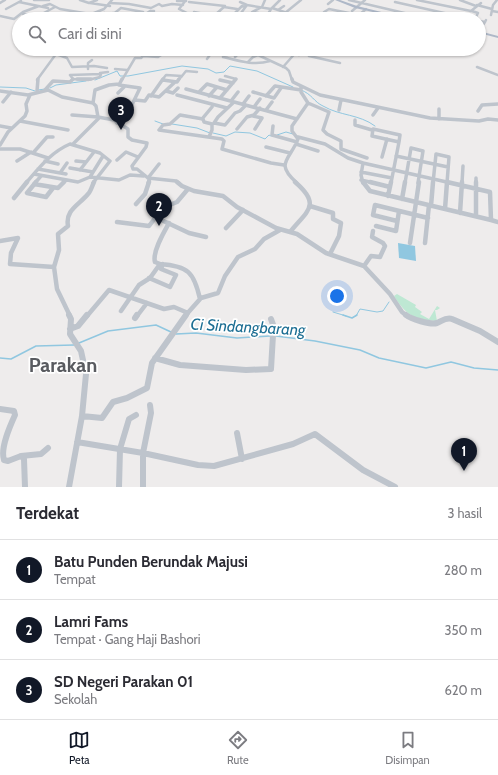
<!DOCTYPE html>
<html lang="id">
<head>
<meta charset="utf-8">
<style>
	body { margin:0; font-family:Cabin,sans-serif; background:#f2f2f3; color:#2b2b33 }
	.you { position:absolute; left:337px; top:296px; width:14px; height:14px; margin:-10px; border:3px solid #fff; border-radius:50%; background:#1a73e8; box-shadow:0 0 0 6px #1a73e833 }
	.badge { display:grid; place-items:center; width:26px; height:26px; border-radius:50%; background:#111827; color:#fff; font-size:13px; font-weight:700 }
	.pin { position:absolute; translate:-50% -33px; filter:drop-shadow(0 1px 2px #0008) }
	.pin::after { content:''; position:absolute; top:21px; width:14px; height:12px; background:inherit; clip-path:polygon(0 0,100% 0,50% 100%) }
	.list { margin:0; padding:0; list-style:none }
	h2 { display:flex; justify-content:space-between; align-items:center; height:52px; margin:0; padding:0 16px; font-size:17px }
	h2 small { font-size:13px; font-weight:400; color:#7c7c81 }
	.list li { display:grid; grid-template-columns:26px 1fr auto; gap:12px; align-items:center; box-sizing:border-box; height:60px; padding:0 16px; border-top:1px solid #e1e1e2 }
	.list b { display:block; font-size:15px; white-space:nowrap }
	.list p { margin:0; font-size:13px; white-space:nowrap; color:#7c7c81 }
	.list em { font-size:13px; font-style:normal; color:#7c7c81 }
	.icon { flex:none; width:22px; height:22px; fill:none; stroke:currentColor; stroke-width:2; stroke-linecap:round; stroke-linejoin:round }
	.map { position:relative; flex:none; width:498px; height:487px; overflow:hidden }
	.search { position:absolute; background:#fff; box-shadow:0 1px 3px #0004; left:12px; right:12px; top:12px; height:44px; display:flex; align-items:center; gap:10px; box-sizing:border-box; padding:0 14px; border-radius:22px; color:#7c7c81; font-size:15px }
	.sheet { height:232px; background:#fff }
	nav { display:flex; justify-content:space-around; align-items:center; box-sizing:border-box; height:56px; border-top:1px solid #e1e1e2; background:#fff; font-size:11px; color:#7c7c81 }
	nav a { display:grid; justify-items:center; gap:2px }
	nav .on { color:#111827 }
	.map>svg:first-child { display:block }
	.green { fill:#bee8d3 }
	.water { fill:#90c7e0 }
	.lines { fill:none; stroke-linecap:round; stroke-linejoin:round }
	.stream-far1 { stroke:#90c7e0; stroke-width:1 }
	.stream { stroke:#90c7e0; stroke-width:1.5 }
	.minor-far3 { stroke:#bec4cc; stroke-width:2.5 }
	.minor-far2 { stroke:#bec4cc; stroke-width:3.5 }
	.minor-far1 { stroke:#bec4cc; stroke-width:4.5 }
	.minor { stroke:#bec4cc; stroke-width:6 }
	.major { fill:#aeb8c8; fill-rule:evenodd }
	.labels { text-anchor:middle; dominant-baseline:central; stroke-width:3.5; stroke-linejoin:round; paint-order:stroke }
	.water-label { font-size:16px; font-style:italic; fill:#1c6e93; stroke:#fff }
	.near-quarter-label { font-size:20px; font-weight:bold; fill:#595b60; stroke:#fff }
</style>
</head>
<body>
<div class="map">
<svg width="498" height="487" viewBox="0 0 498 487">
	<rect width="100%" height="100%" fill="#eeecec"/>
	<path class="green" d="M397 294 416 305 415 307 422 312 420 314 429 319 437 306 440 308 437 310H435L437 321C414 320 406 315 394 296Z"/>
	<path class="water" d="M398 243 415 246 416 261 399 258Z"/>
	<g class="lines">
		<path class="stream-far1" d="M95 80 117 71 120 76H128L182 66 208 69 216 73 224 72 230 66 257 71 293 87
			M0 87 26 88 35 91
			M50 88 56 85 86 81
			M38 90 45 89
			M301 90C312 94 314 102 323 106 340 116 359 114 375 126
			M155 121 163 124
			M172 124 197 128 210 133
			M213 133 226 136 235 132 250 133 265 139 269 135 271 136
			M277 135 286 132 293 134
			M333 312 346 316
			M356 316 360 309 377 312 383 311 389 302"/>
		<path class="stream" d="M343 315 352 318 357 315
			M176 334 196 333 237 338 270 336
			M276 336 315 341 360 350 379 358 426 368 451 362 474 368 498 370
			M79 343 108 331 156 325 171 332
			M0 358 11 359 36 346 74 345"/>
		<path class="minor-far3" d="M34 0H49
			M80 0 89 3 97 0
			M186 0 179 9 187 13V19
			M349 0 430 19
			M417 0 471 11 481 3
			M460 0 476 6
			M177 1H186
			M19 2 48 8
			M189 2 225 6
			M240 2 247 5
			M395 2 471 19
			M0 3 5 0
			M90 3 110 6
			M110 3 129 4 151 8 159 4 162 6 172 4 183 5
			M328 4 333 0
			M247 5 238 17 247 19
			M247 5 271 9
			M477 5 492 9
			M43 6 50 4 60 9 90 14
			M224 7 237 9
			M262 7 252 12 268 15
			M262 7 265 0
			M272 8 306 19
			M6 9 21 1
			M278 10 284 6
			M150 11H154L145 19 140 18Z
			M352 11 365 0
			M472 11 478 13 475 19
			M492 11 498 12
			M194 12 215 16
			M324 12 329 9 359 15V18L364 19
			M113 13 138 19
			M285 13 301 0
			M23 14 39 16
			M319 14 340 19
			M359 15 366 9
			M491 15 493 5 497 0
			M0 16 14 19 23 12 39 6
			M165 16 180 19
			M96 17 104 13 111 15
			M267 17 275 19
			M193 18 202 19
			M40 19V15L55 7
			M79 19 104 9 112 0
			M107 19 121 8 143 12 142 13
			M159 19 161 17
			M215 19 218 16 215 15 225 6
			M235 19 230 18 242 6 245 7
			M252 19 258 13
			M265 19 271 9 280 0
			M374 19 375 17
			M479 21 485 22 486 20
			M479 31 485 22
			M68 49H71
			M212 49 211 52 217 53
			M221 49 217 53 225 55 223 57C239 61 254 66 270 61
			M260 49 258 55 286 68 289 71 292 80
			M269 49 299 55 303 49
			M231 50 236 51 238 49
			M56 54 67 58 72 67 94 66 107 68
			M202 54 207 49
			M142 55 139 53 140 50 172 53 177 49
			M225 55H228L231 49
			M235 57 243 49
			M207 59 212 52
			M248 62 253 57 258 55
			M283 67 298 50 310 52 309 56 340 63
			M477 67 498 75
			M88 69V63L92 60
			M115 69 127 70
			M100 73 108 72
			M101 74 100 77 88 80 73 79 70 75Z
			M182 76 186 71 197 72
			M225 76 236 79 235 80
			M37 80 56 54 52 52 51 49
			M72 80 73 79
			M122 80 135 58H141L143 56 158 57 166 52
			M162 80 166 75 182 76 178 80
			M163 80H165"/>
		<path class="minor-far2" d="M77 79H91
			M292 79 293 82 320 95 430 118 479 121 488 119 498 120
			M163 80 177 82 179 79
			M220 80 233 83
			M186 89 297 119
			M45 90 53 81 70 82 73 79
			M0 91 28 95 48 90 62 97 93 103 96 106 98 117 114 120 128 129V137L132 140 147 143 146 147 132 166 133 169H137L148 178 176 181 179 183
			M37 91 38 79
			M166 91 173 93 178 88
			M199 92 207 84 227 90
			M253 92 274 98 281 88
			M118 93 125 86
			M177 95 227 108
			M151 96 163 79
			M209 96 217 87
			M266 96 275 86 301 90
			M220 98 236 79
			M135 100 145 101 149 95 159 97 175 82
			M231 101 238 92
			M3 102 11 92
			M234 102 218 117 214 123 225 125 235 113 240 111 246 105
			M93 103 95 90 109 85 119 84
			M308 103 329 112 323 130 327 134 341 141V149L367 158
			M243 104 249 96
			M254 107 260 99
			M439 109V119
			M266 110 272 102
			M339 110 341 100
			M478 111 482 105 498 104
			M72 115 98 117
			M373 115 378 108
			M253 116 262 118 255 129
			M202 119 212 107
			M355 120V125L372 130
			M20 121 68 130
			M117 123 128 113 140 88 119 85 122 79
			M0 126 11 128
			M273 126 272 135 297 142
			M237 129 247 117 254 115 260 108
			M373 129 400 135 399 142 372 136Z
			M209 137 212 130V124L204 122 203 119 180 115 170 124 163 125 159 130 222 139 224 141 222 149 271 163 284 165
			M298 137 325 144 348 158 363 163
			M73 144 99 118
			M296 144 318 151
			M0 145 8 132 25 116 27 111 26 104 30 95
			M266 147 290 153
			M0 149H20L48 158
			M33 153 47 137H53
			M396 156 448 167
			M382 157 387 139
			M117 160 126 152 138 157
			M17 161 31 152
			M45 161 58 164
			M76 161 86 162
			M363 163 451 183
			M363 163 361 175 363 183
			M70 168 93 172
			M38 169 66 174
			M80 170 94 152
			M361 172 392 178
			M60 173 67 163
			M34 174 78 182 90 177 119 180 130 175 144 176
			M90 177 103 156
			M148 178 159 164
			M476 178V183
			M361 180 374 183
			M26 183C39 168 51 152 70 144L100 153 110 161 93 183
			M35 183 41 176
			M63 183 66 180
			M148 183 150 178
			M297 183C274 163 290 160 298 139L292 131V126L308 103 301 92V87
			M391 183 399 142
			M405 183 411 148 423 151 418 183
			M433 183 436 154 449 157 447 183
			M462 183 463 166"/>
		<path class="minor-far1" d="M36 182 27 193 46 197 53 188
			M177 182 182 186 194 191 223 196 237 207 276 228 297 234 326 253 364 266 390 294 402 312 407 316
			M363 182 370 191 491 220 490 192 447 182
			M370 182 390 187
			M476 182V216
			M34 184 58 188 64 182
			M388 196 391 182
			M14 198 27 182
			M402 199 405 182
			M157 200 167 206
			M136 204 145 194 149 182
			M310 206 333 213V219L341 223 339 236 330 254
			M431 206 433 182
			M445 209 447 182
			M460 213 462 182
			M155 217 189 233 206 237
			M491 220 498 222
			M397 221 373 215 375 205 428 218
			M117 222 149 226 159 213 167 206 177 202 188 189
			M376 226 396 231 399 211
			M226 228 243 210
			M290 232C307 211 322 205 295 182
			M0 241 18 238 11 253 10 264 54 267
			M410 243 419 182
			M425 243 429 205
			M160 264C188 266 194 272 200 299
			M364 266 371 256 380 257 385 246 383 243 372 237 373 231
			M149 278 170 287 176 275 161 269 163 264
			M121 311 139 285 150 278 160 264 155 262C152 252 164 232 169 223
			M70 316 57 289 54 267 59 250 58 234 68 226C65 210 79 205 88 194 91 191 92 186 94 182
			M87 316 109 290 164 309 174 307 188 313
			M137 316 147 303
			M185 316 201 298 218 293 225 276 238 257 255 249 264 239 280 230"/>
		<path class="minor" d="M406 315C411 319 430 325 437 323 442 321 446 317 452 319L480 331 498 342
			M135 318 137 315
			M70 329 78 326 87 315
			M155 358 180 365 246 370 271 369 273 335 276 333 271 319
			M0 409 14 411 15 415C10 426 0 448 4 460
			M82 416 102 418 113 402 127 398 147 388 152 363 186 315
			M237 433 242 459
			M77 442 143 453 198 465 214 466 293 444 315 434 363 470 395 487
			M21 456 41 454 48 448
			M4 460 8 461 21 456 24 459 25 487
			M69 487 82 416 86 374 81 351 70 334 71 319 69 315
			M119 487 120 449 129 419 136 415
			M143 487V453L151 413 150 405"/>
		<path class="major" d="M335 0H340L357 6 410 19H404L355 8Z
			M479 31 498 36V38L479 33Z"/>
	</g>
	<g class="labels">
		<g class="water-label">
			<text transform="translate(248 327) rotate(3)">Ci Sindangbarang</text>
		</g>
		<g class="near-quarter-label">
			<text x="63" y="365">Parakan</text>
		</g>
	</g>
</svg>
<div class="you"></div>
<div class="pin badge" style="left:464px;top:471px">1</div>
<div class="pin badge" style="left:159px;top:226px">2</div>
<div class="pin badge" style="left:121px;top:130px">3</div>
<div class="search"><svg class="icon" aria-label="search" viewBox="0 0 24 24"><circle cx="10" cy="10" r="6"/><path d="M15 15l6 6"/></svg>Cari di sini</div>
</div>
<section class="sheet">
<h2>Terdekat<small>3 hasil</small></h2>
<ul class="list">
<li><span class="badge">1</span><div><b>Batu Punden Berundak Majusi</b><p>Tempat</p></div><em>280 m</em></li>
<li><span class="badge">2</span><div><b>Lamri Fams</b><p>Tempat · Gang Haji Bashori</p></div><em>350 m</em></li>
<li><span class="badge">3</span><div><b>SD Negeri Parakan 01</b><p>Sekolah</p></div><em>620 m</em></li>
</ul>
</section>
<nav>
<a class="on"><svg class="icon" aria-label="map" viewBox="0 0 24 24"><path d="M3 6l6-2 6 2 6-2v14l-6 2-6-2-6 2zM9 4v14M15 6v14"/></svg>Peta</a>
<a><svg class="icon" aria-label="directions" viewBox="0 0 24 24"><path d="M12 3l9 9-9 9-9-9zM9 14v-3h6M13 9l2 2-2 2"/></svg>Rute</a>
<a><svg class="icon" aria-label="saved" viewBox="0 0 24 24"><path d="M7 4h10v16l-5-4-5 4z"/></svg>Disimpan</a>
</nav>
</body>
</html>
